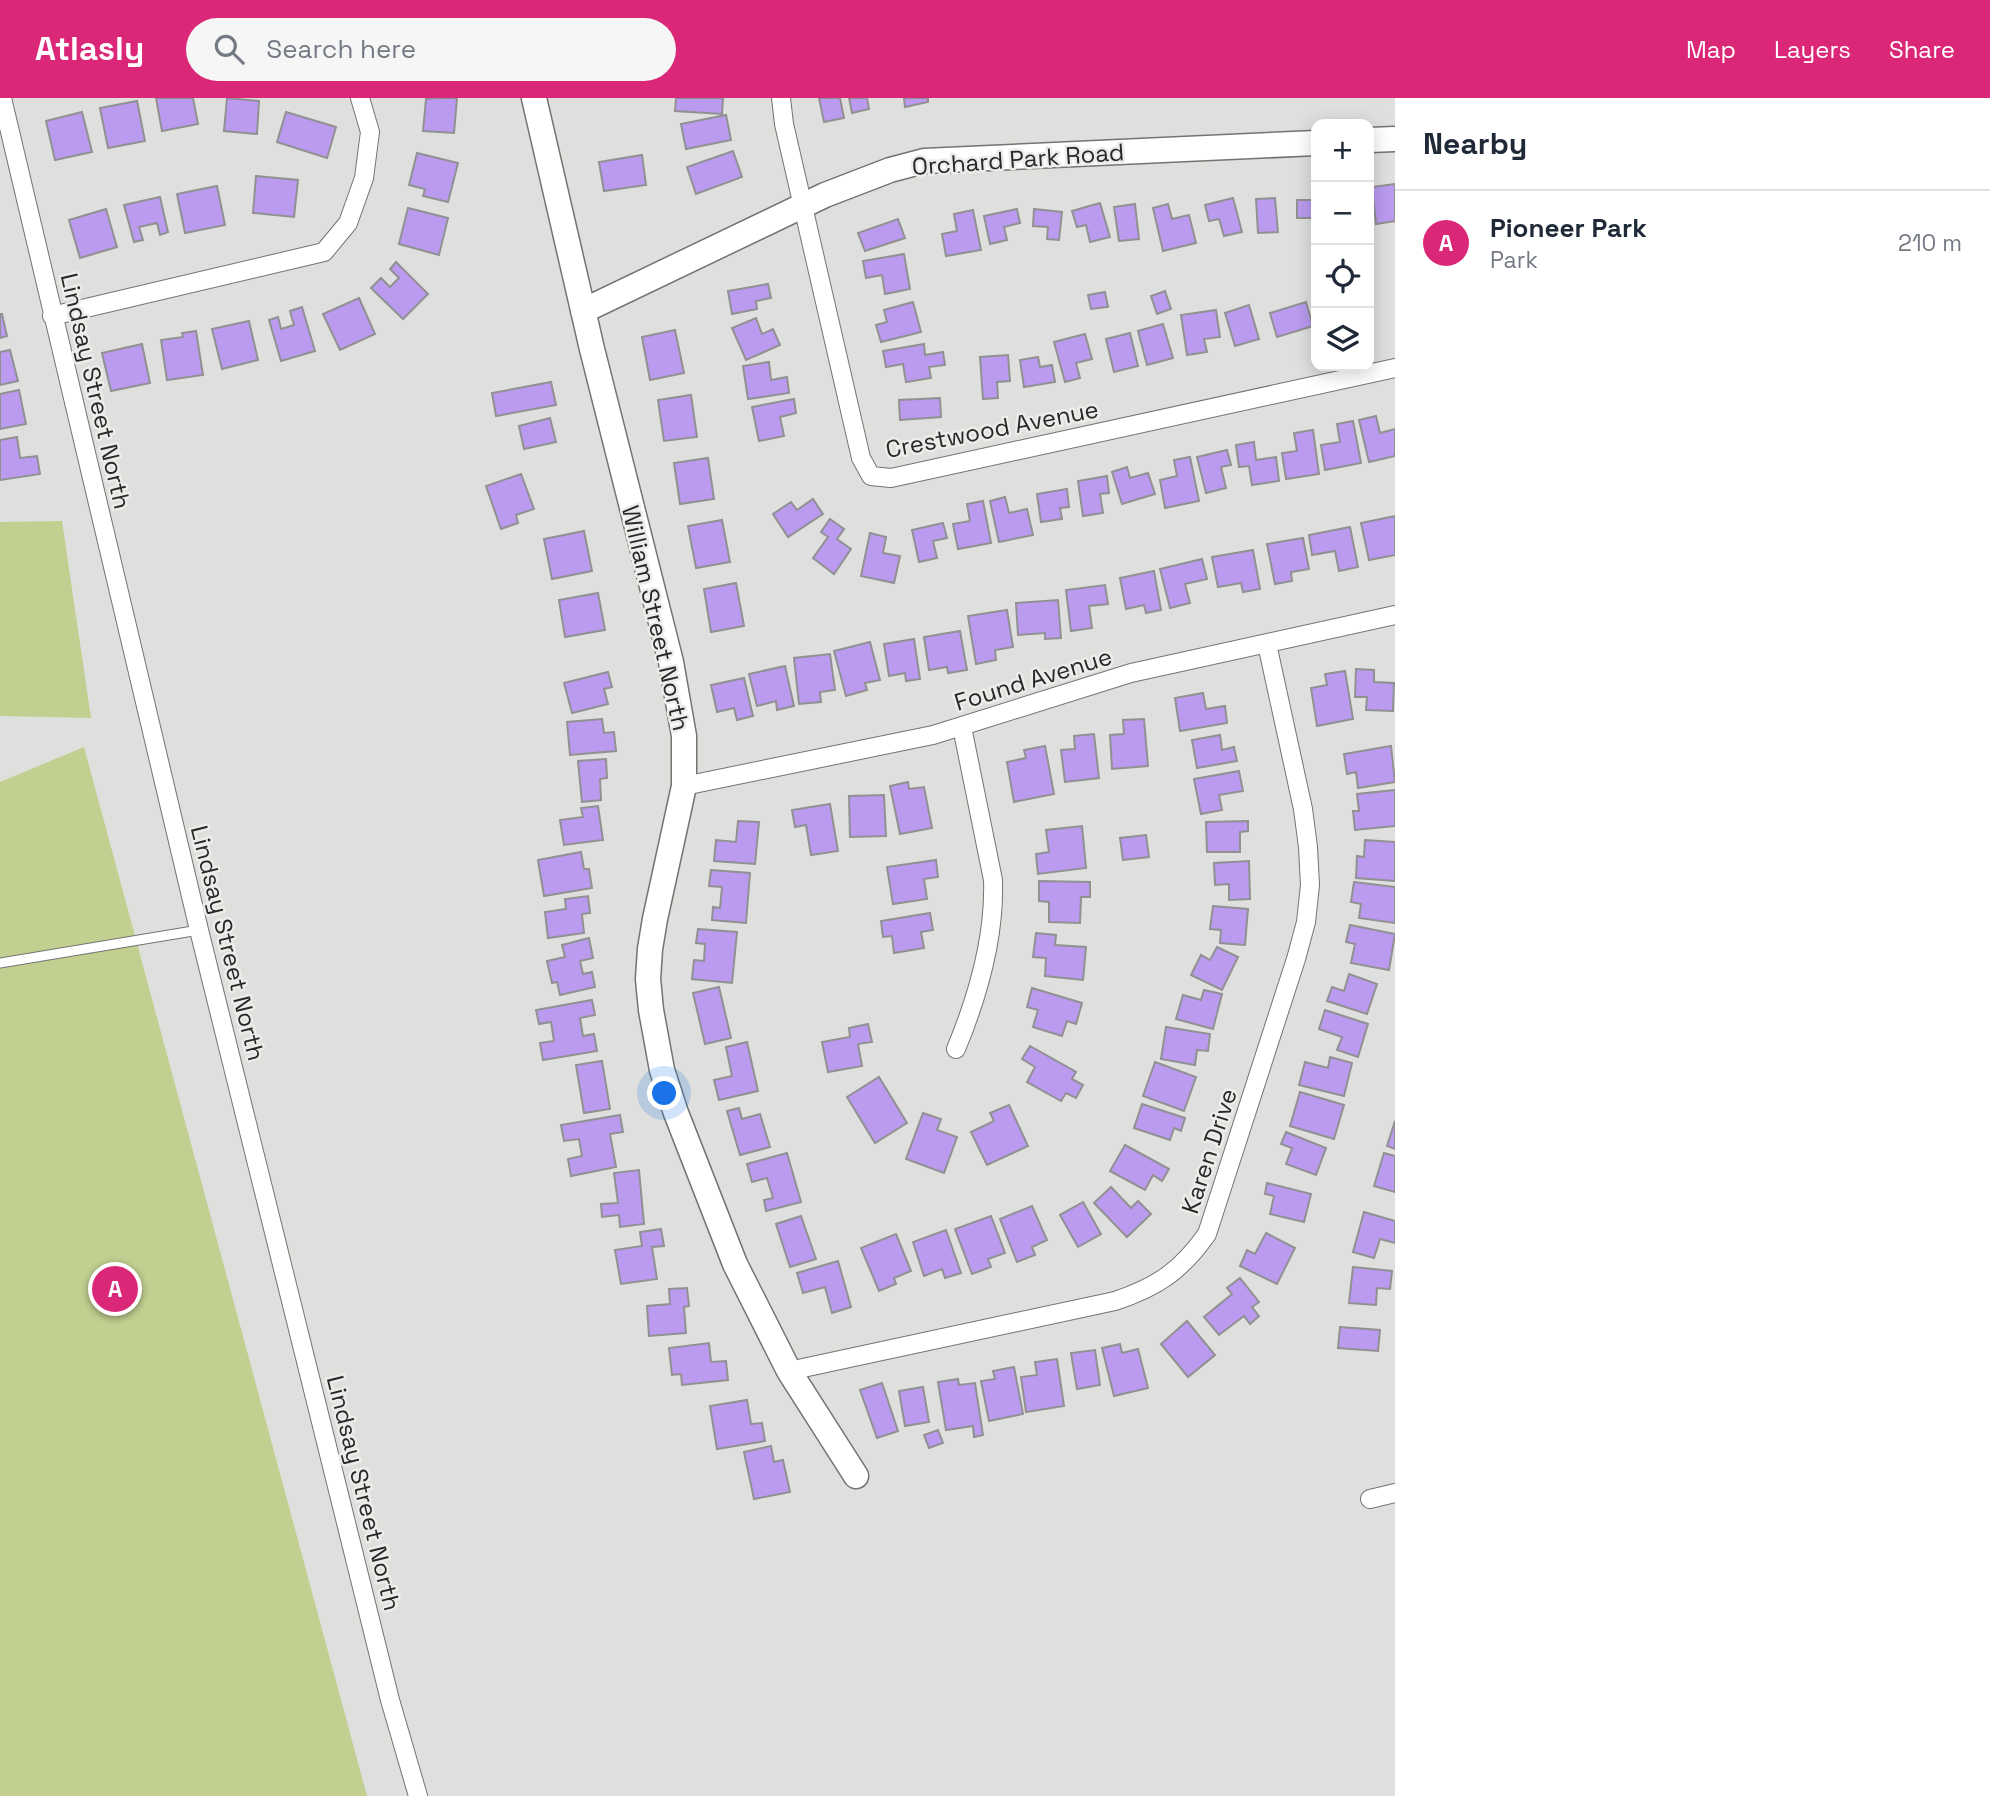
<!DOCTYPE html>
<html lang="en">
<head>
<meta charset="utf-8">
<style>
	body { margin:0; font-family:"Space Grotesk",sans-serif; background:#f6f6f7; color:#1f2937 }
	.controls { position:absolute; right:21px; top:21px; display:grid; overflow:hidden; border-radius:14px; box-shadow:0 4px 18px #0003 }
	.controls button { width:63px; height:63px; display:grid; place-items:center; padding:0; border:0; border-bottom:2px solid #e0e1e3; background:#fff; color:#1f2937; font:35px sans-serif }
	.you { position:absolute; left:665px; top:996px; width:24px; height:24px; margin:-18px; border:5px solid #fff; border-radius:50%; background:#1a73e8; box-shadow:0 0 0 10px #1a73e833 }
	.badge { display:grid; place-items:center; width:46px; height:46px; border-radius:50%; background:#db2777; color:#fff; font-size:23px; font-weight:700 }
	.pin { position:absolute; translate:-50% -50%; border:4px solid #fff; box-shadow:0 2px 7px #0006 }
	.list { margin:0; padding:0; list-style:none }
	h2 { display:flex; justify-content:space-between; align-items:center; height:91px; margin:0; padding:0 28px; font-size:30px }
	h2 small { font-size:23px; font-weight:400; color:#747a83 }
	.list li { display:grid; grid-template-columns:46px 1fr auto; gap:21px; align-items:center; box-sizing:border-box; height:105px; padding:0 28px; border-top:2px solid #e0e1e3 }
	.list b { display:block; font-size:26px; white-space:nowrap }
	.list p { margin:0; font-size:23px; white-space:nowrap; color:#747a83 }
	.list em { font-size:23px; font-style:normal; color:#747a83 }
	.icon { flex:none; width:38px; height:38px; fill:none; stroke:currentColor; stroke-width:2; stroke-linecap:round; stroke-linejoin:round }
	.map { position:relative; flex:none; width:1395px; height:1698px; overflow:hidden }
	header { display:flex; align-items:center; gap:42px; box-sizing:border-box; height:98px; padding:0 35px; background:#db2777; color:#fff }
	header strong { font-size:33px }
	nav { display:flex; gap:38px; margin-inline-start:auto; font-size:24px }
	.search { width:490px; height:63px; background:#f6f6f7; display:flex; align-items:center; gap:18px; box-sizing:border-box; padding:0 24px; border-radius:38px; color:#747a83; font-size:26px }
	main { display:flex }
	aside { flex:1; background:#fff }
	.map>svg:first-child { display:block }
	.green { fill:#c1cf90 }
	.building { fill:#ba9bf0; stroke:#919093; stroke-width:2 }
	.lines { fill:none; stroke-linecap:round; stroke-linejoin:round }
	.lane-casing { stroke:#737471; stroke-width:11 }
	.street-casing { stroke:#737471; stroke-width:20 }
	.secondary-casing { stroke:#737471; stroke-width:27 }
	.lane { stroke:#fff; stroke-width:9 }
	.street { stroke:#fff; stroke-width:18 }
	.secondary { stroke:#fff; stroke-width:24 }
	.labels { text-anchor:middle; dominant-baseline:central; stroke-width:5; stroke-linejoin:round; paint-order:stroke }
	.street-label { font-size:24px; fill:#282827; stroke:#ecedea }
</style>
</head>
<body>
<header>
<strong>Atlasly</strong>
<div class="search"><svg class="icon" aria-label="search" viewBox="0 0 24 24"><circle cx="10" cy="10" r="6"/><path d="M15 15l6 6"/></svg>Search here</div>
<nav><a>Map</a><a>Layers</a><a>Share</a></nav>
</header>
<main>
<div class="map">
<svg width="1395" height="1698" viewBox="0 0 1395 1698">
	<rect width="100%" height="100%" fill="#dfe0dd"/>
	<path class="green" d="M62 423 91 620 0 618V424Z
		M84 649 367 1698H0V684Z"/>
	<path class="building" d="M156 0H193L198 26 162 33Z
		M227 0 259 3 257 36 224 33Z
		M435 0H457L454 35 423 33 426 1Z
		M676 0H723L722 16 675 13Z
		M819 0H840L844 20 824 24Z
		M849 0H867L869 11 852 15Z
		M904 0H928V4L905 9Z
		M137 3 145 43 108 50 100 10Z
		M82 14 92 54 55 62 46 23Z
		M286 14 336 29 327 60 277 44Z
		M726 17 731 42 686 51 681 26Z
		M733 53 742 79 696 96 687 69Z
		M417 55 458 65 448 104 423 98 425 91 409 87Z
		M642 57 646 87 604 93 599 64Z
		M256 78 298 82 294 119 253 115Z
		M1395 86V123L1376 126 1372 89Z
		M217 88 225 127 185 135 177 96Z
		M160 99 168 134 160 137 157 125 139 129 143 142 134 144 124 107Z
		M1233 100 1242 134 1224 138 1219 121 1209 123 1205 107Z
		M1275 100 1278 134 1258 135 1256 101Z
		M1297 102H1316V129V120H1297Z
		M1100 105 1110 139 1090 144 1086 127 1077 129 1072 113Z
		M1135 106 1139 141 1119 143 1114 109Z
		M1168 106 1172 121 1189 117 1196 145 1163 153 1153 110Z
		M408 110 448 120 439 157 399 146Z
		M106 111 117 149 80 160 69 122Z
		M1017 111 1020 125 1004 129 1007 142 990 146 984 118Z
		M1034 111 1062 114 1059 142 1047 141 1048 129 1033 128Z
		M973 112 981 152 946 158 942 136 957 133 954 116Z
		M898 121 905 140 865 153 858 135Z
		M904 156 910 191 885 196 882 177 866 180 863 163Z
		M396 164 428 196 403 221 371 190 381 180 390 189 399 180 390 171Z
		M768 186 771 200 756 203 757 211 732 216 728 193Z
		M1165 193 1171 211 1157 216 1151 198Z
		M1105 194 1108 209 1091 211 1088 197Z
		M359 200 375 236 340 252 323 216Z
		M913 204 921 234 881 244 876 227 887 224 884 212Z
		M1306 204 1313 228 1277 239 1270 215Z
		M1249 207 1259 241 1235 248 1225 215Z
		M302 209 315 253 281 263 269 222 278 219 281 231 294 227 290 213Z
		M1216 212 1220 239 1204 241 1207 254 1187 257 1181 217Z
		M0 216H2L7 238 0 240Z
		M756 220 762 236 773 231 780 247 746 262 732 230Z
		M249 223 258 262 222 271 212 231Z
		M1163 226 1173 260 1147 267 1138 233Z
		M675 232 684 275 650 282 642 239Z
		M196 233 203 277 167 282 161 242 183 239 182 235Z
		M1130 235 1138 268 1114 274 1106 241Z
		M1085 236 1092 261 1076 265 1080 280 1065 284 1054 244Z
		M142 246 150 285 111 293 102 255Z
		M924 246 925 257 943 254 945 267 929 269 931 280 906 284 903 266 886 269 883 253Z
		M10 252 18 283 0 287V254Z
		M1008 257 1010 283 997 284 998 300 983 301 980 259Z
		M1038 259 1040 269 1052 267 1055 284 1024 289 1020 262Z
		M769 264 771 282 787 279 789 295 748 301 743 268Z
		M551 284 556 307 496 318 492 295Z
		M19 292 26 326 0 331V296Z
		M691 297 697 339 664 343 658 302Z
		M940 300 941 319 900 322 899 302Z
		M794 301 796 315 780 319 784 338 759 343 752 309Z
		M1376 318 1380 335 1395 331V358L1369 364 1359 322Z
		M550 320 556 344 524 351 519 328Z
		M1353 323 1361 365 1325 372 1321 347 1340 344 1337 326Z
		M1313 332 1319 376 1286 381 1282 355 1297 353 1294 335Z
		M17 339 20 360 37 358 40 376 0 382V342Z
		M1254 344 1256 362 1276 359 1279 383 1252 387 1249 368 1239 369 1236 347Z
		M1227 352 1231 367 1221 369 1226 390 1206 395 1197 359Z
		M1190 359 1199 403 1165 410 1160 382 1177 378 1174 362Z
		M708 360 714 401 680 406 674 365Z
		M1127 369 1130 380 1148 375 1155 396 1122 406 1112 374Z
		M521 376 534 411 516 417 518 425 501 431 486 388Z
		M1107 378 1109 395 1100 396 1103 415 1083 418 1078 383Z
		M1067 391 1069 409 1060 410 1062 421 1041 424 1037 396Z
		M1005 399 1009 415 1027 411 1033 437 999 444 990 403Z
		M813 401 823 416 788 439 773 416 791 404 797 412Z
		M983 403 991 445 958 451 953 426 970 423 967 406Z
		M1395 418V457L1369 462 1361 425Z
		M830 421 844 431 837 441 851 451 834 476 813 460 828 439 821 434Z
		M722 422 730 464 696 470 688 428Z
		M943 425 947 440 933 443 937 460 919 464 912 432Z
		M1350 429 1358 469 1339 473 1335 453 1312 457 1309 437Z
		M584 433 592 473 552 481 544 441Z
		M870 435 886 439 883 455 900 458 894 485 861 478Z
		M1303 440 1309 471 1291 474 1292 483 1275 486 1267 446Z
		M1253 452 1260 491 1243 494 1241 485 1218 489 1212 459Z
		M1202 461 1207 481 1185 486 1190 505 1170 510 1160 471Z
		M1154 473 1161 512 1146 515 1144 507 1126 511 1120 480Z
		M736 485 744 528 711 534 704 491Z
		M1105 487 1108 506 1089 508 1092 530 1071 533 1066 492Z
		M598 495 605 532 565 539 559 502Z
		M1058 502 1061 540 1045 541V535L1018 537 1016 505Z
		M1007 512 1013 549 995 552 996 562 976 566 968 518Z
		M960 533 967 572 948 575 947 569 929 572 924 539Z
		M914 541 920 581 906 583 905 575 889 578 884 546Z
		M870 544 880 582 865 585 867 592 846 598 834 553Z
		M830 556 835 592 820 594 821 604 799 606 794 560Z
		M785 568 794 608 777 612 776 603 757 608 749 576Z
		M1356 571 1374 572V584L1394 585 1393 613 1366 612 1367 599H1355Z
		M1345 573 1353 621 1317 628 1311 590 1327 587 1325 576Z
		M608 574 612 589 604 591 608 606 572 615 564 585Z
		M744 580 753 618 737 622 734 610 717 614 711 587Z
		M1203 595 1206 611 1225 608 1227 625 1180 633 1175 600Z
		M602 621 604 635 614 634 616 653 570 657 567 624Z
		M1144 621 1148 668 1112 671 1110 637 1124 636 1123 622Z
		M1094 636 1099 680 1065 684 1061 652 1075 651 1074 638Z
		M1220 637 1222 652 1234 649 1237 663 1197 670 1192 642Z
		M1045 648 1054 696 1014 704 1007 664 1026 660 1024 652Z
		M1391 648 1395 684 1358 690 1356 674 1347 676 1344 656Z
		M606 661 607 680 600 681 601 702 582 704 578 663Z
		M1239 673 1243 693 1219 697 1222 712 1201 716 1194 681Z
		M908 684 909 691 924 689 932 730 900 736 890 688Z
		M1395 692V728L1355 732 1353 713H1359L1357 696Z
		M884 697 886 738 850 739 849 698Z
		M830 706 838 753 811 757 806 727 795 729 792 712Z
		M598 708 603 742 564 747 560 722 583 719 581 710Z
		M738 723 759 724 755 766 714 763 716 742 736 744Z
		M1248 723V733L1240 734V754H1207L1206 724Z
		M1082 728 1086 770 1038 776 1036 756 1049 754 1046 732Z
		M1146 737 1149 759 1123 762 1120 740Z
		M1365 742 1395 744V783L1356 780 1357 758 1364 759Z
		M581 754 584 771H589L592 790 544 798 538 762Z
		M936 762 938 779 924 781 927 801 893 806 887 769Z
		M1249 763 1250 801 1229 802V786L1215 787 1214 765Z
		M711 772 750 775 746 825 712 822 713 809 720 810 722 789 709 788Z
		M1039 783 1090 784V799H1081L1080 825 1049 824V804L1039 803Z
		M1354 784 1395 789V825L1359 820 1361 806 1351 804Z
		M588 798 590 815 582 816 584 835 548 840 545 814 566 811 565 801Z
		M1213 808 1248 811 1245 847 1220 845 1221 832 1210 831Z
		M930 815 933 832 921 834 924 850 894 855 892 838 883 839 881 823Z
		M1350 827 1395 836 1389 872 1351 865 1355 846 1346 844Z
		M698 831 737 834 732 885 692 881 694 862 704 863 705 846 696 845Z
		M1036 835 1056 837 1055 847 1086 849 1083 882 1045 878 1046 860 1033 859Z
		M589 840 593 860 580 863 583 876 592 874 595 889 560 897 557 884 552 885 547 863 565 859 562 847Z
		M1217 849 1238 859 1222 892 1191 877 1201 857 1210 862Z
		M1349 876 1377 886 1367 916 1327 903 1332 889 1344 893Z
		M719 889 731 940 705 946 693 895Z
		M1032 890 1082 905 1076 926 1067 923 1062 938 1033 929 1038 912 1027 909Z
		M1204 892 1222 896 1213 931 1176 921 1183 897 1201 902Z
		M592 902 595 917 580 920 583 938 594 936 597 953 543 962 540 945 554 943 551 924 539 926 536 912Z
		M1325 912 1368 926 1358 959 1337 952 1342 939 1319 931Z
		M868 926 872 944 858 946 862 968 828 974 822 944 850 939 849 930Z
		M1166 929 1210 936 1208 953 1197 952 1195 967 1161 961Z
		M747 944 758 993 719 1002 714 982 732 978 726 949Z
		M1030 948 1076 974 1072 981 1083 987 1076 1000 1066 995 1061 1003 1027 984 1035 969 1022 961Z
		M1330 959 1352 965 1344 998 1299 987 1305 964 1328 970Z
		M602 963 610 1011 584 1015 576 967Z
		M1155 964 1196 979 1184 1013 1143 998Z
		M879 979 907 1025 875 1045 847 999Z
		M1300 994 1344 1007 1334 1041 1290 1028Z
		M1142 1006 1185 1020 1181 1033 1174 1030 1170 1042 1134 1030Z
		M1009 1007 1028 1048 987 1067 971 1034 994 1023 990 1015Z
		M739 1010 742 1021 760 1016 770 1049 740 1057 727 1013Z
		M923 1015 941 1021 937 1032 957 1039 944 1075 906 1061Z
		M620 1017 623 1034 610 1036 616 1069 571 1078 568 1061 582 1058 579 1041 564 1043 561 1027Z
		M1395 1023V1051L1387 1048Z
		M1286 1034 1326 1050 1316 1077 1286 1066 1292 1050 1281 1046Z
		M1125 1047 1169 1071 1162 1083 1153 1077 1145 1092 1110 1073Z
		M787 1055 801 1104 766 1113 764 1102 773 1100 767 1080 752 1084 747 1066Z
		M1384 1055 1395 1058V1094L1374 1088Z
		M639 1072 644 1126 620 1129 619 1117 602 1119 601 1106 618 1105 614 1075Z
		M1267 1085 1311 1096 1304 1124 1270 1116 1274 1098 1265 1096Z
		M1111 1089 1131 1110 1138 1103 1151 1116 1127 1139 1094 1105Z
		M1083 1104 1101 1136 1078 1149 1060 1117Z
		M1032 1108 1047 1142 1032 1149 1035 1157 1017 1164 1000 1121Z
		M1364 1114 1395 1123V1145L1380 1141 1374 1160 1353 1154Z
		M801 1118 816 1161 790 1169 776 1126Z
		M991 1118 1005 1155 988 1161 991 1169 972 1176 955 1131Z
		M661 1131 664 1148 652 1149 657 1181 621 1186 615 1152 642 1148 640 1134Z
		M946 1132 961 1175 945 1180 942 1171 924 1178 913 1144Z
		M1266 1135 1295 1150 1277 1186 1240 1168 1247 1152 1255 1156Z
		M896 1136 911 1173 894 1180 896 1186 879 1193 861 1150Z
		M838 1163 851 1209 832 1215 825 1189 803 1195 797 1175Z
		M1353 1169 1392 1173 1390 1191 1377 1190 1376 1207 1349 1205Z
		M1240 1180 1259 1204 1252 1209 1259 1218 1250 1226 1244 1218 1219 1237 1204 1219 1232 1196 1227 1190Z
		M687 1190 689 1208 684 1209 686 1235 649 1238 647 1208 670 1206 669 1191Z
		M1187 1223 1215 1257 1188 1279 1161 1246Z
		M1340 1229 1380 1232 1378 1253 1338 1250Z
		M709 1245 711 1264 726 1263 728 1282 682 1287 681 1276 672 1277 669 1250Z
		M1120 1246 1122 1255 1138 1251 1148 1290 1114 1298 1102 1250Z
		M1095 1252 1100 1287 1077 1291 1071 1255Z
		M1057 1261 1064 1308 1026 1314 1021 1279 1037 1277 1035 1264Z
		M1014 1269 1023 1316 989 1323 981 1283 995 1281 993 1273Z
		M958 1281 959 1287 975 1285 983 1337 974 1339 973 1328 946 1332 938 1284Z
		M882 1285 898 1333 877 1340 860 1292Z
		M923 1289 929 1324 905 1328 899 1293Z
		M747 1302 751 1326 762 1325 765 1343 717 1351 710 1308Z
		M938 1332 943 1345 929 1350 924 1337Z
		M771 1348 774 1364 783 1362 790 1394 754 1401 744 1354Z"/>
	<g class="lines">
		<defs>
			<path id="lane" d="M0 865 199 832"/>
			<path id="street" d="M2 0 199 832 390 1602 418 1698
				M781 0 784 26 861 360 871 378 891 380 1395 270
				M52 218 324 154 348 125 364 80 370 34 360 0
				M684 688 933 637 1131 575 1395 517
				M956 951C978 898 995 840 993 782L962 629
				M789 1273 1115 1203C1157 1189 1181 1173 1207 1136L1296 861 1306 824 1310 787 1308 749 1303 711 1267 546
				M1370 1401 1395 1395"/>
			<path id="secondary" d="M534 0 592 251 671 564 684 638V688L655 821 650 851 648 881 651 912 662 972 676 1015 735 1166 789 1273 856 1378
				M1369 42 1395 41
				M583 213 825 97 890 72 924 63 1316 45"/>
		</defs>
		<use href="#lane" class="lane-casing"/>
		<use href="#street" class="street-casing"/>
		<use href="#secondary" class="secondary-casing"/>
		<use href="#lane" class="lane"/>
		<use href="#street" class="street"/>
		<use href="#secondary" class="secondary"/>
	</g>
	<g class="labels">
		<g class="street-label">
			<text transform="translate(1018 61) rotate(-4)">Orchard Park Road</text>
			<text transform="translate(96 293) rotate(77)">Lindsay Street North</text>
			<text transform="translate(992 331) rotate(-11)">Crestwood Avenue</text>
			<text transform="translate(656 520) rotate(77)">William Street North</text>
			<text transform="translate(1033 581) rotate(-17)">Found Avenue</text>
			<text transform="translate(228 845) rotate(76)">Lindsay Street North</text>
			<text transform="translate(1209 1053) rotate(-72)">Karen Drive</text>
			<text transform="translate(364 1395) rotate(76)">Lindsay Street North</text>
		</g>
	</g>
</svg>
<div class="controls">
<button>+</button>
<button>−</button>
<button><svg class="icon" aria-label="locate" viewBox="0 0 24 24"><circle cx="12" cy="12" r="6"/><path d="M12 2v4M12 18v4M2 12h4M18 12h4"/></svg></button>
<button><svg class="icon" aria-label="layers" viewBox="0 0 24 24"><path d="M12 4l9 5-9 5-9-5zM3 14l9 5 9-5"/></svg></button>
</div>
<div class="you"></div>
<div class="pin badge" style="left:115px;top:1191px">A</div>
</div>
<aside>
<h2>Nearby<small></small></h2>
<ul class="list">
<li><span class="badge">A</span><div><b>Pioneer Park</b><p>Park</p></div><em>210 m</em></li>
</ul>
</aside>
</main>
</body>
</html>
